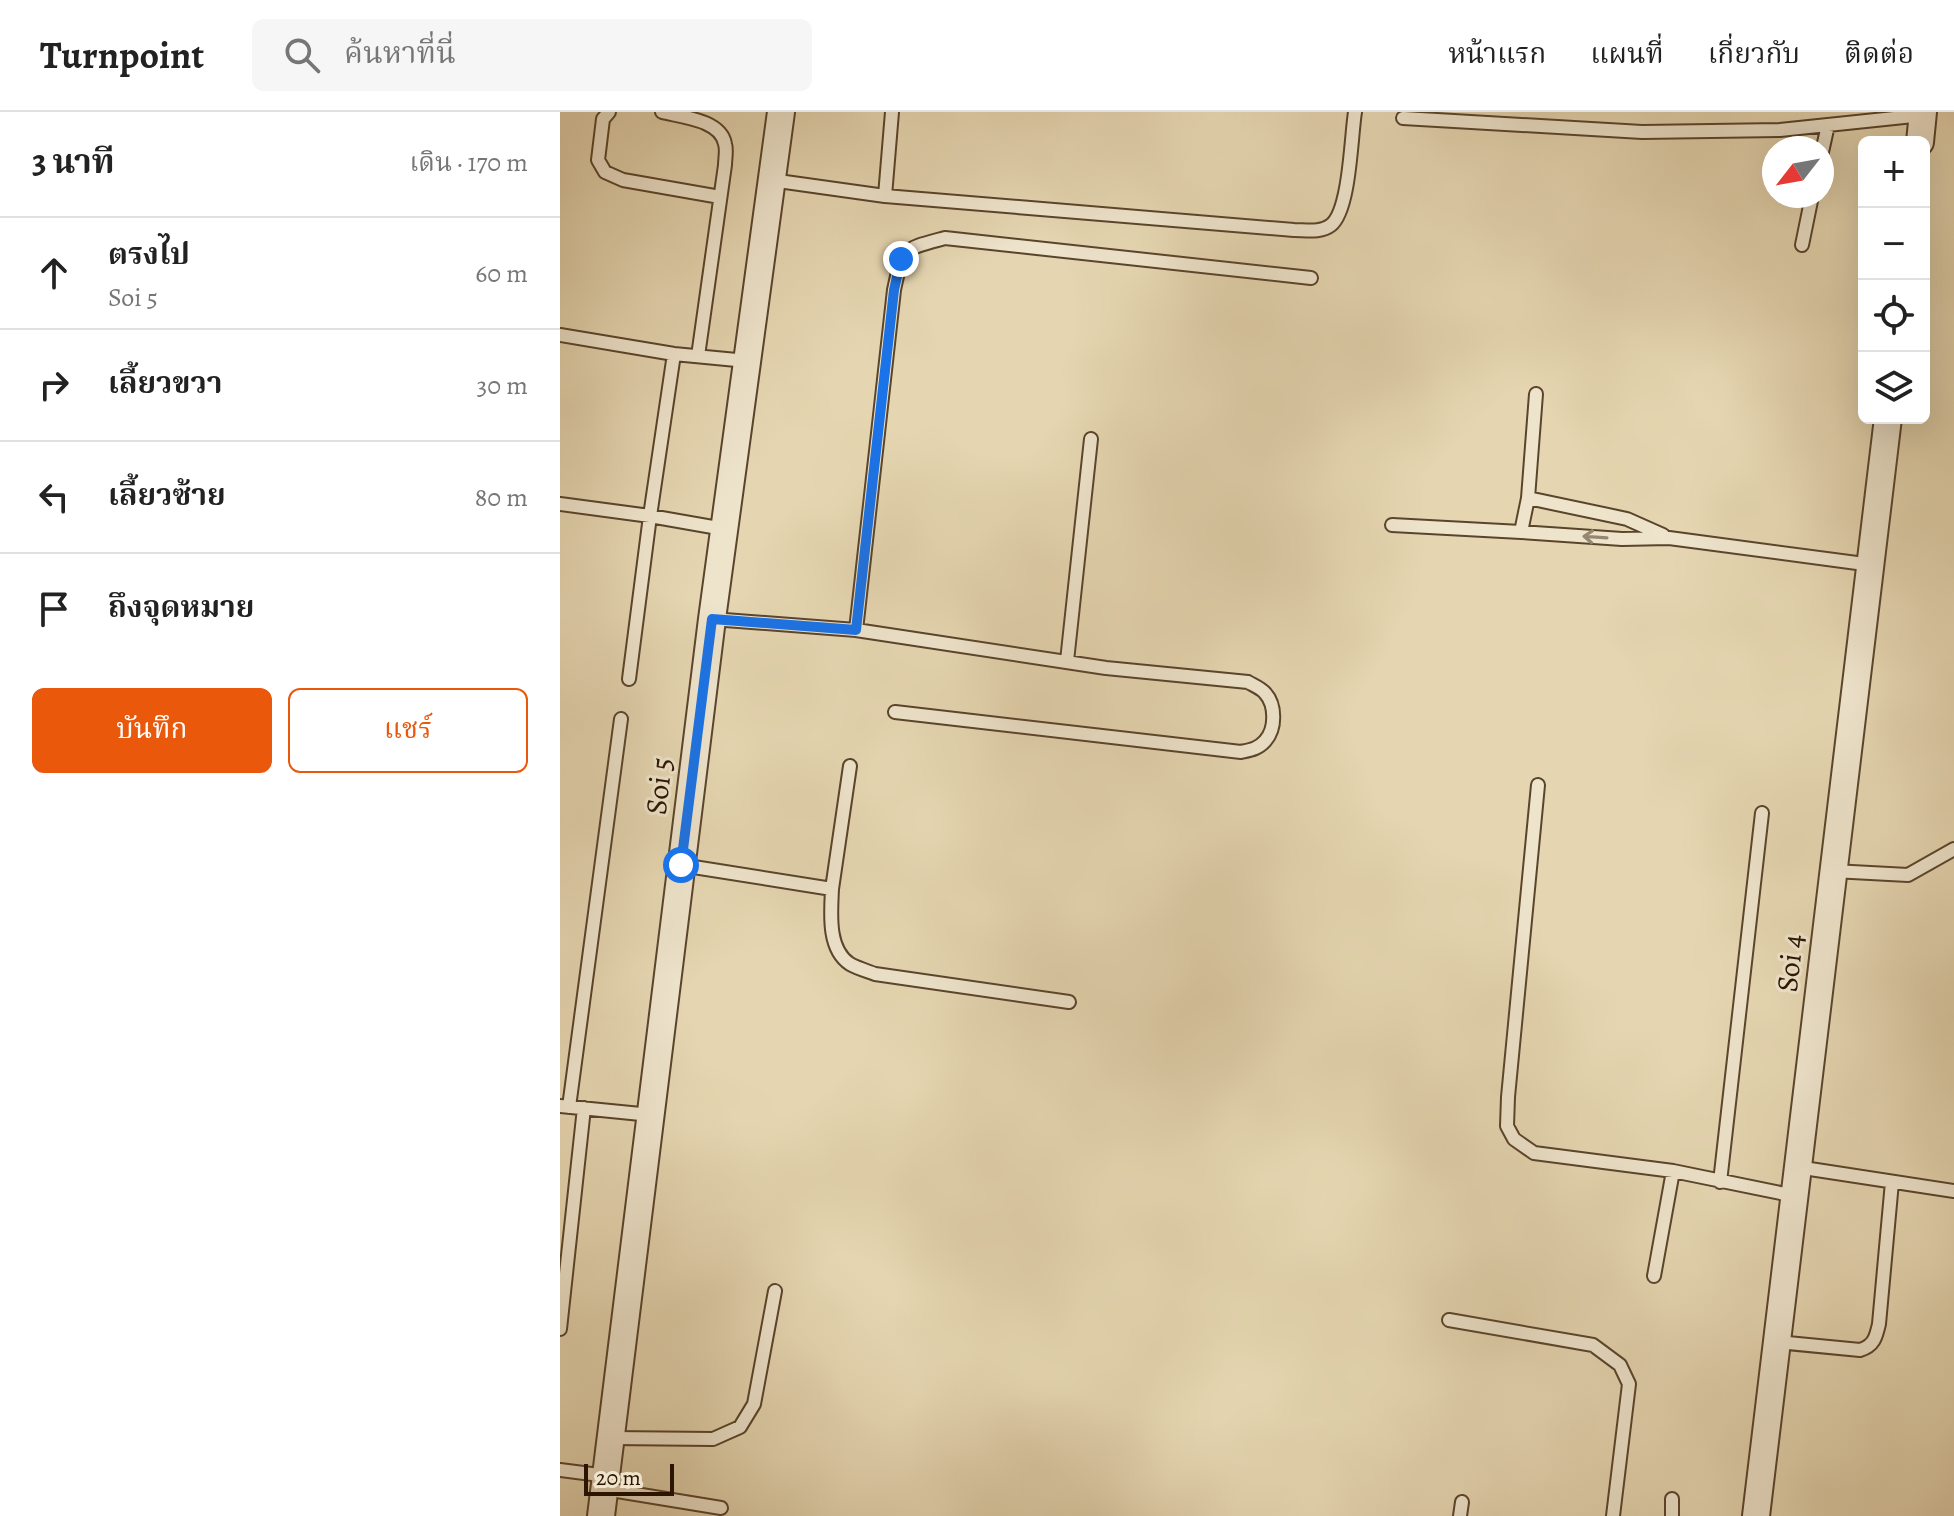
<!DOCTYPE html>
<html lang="th">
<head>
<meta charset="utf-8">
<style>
	body { margin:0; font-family:Alegreya,"Noto Serif Thai",serif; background:#f6f6f6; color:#222 }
	.controls { position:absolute; right:24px; top:24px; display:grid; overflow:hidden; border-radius:12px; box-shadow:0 8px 32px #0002 }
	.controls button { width:72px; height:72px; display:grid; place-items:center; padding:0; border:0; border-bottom:2px solid #e0e0e0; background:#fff; color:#222; font:40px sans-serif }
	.compass { position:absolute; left:1202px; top:24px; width:72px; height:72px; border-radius:50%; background:#fff; box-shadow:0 8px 32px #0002; rotate:239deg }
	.scale { position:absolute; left:24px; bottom:20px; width:90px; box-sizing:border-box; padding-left:8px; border:4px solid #2b1400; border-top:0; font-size:22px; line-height:28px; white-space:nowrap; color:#2b1400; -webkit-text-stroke:6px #eee4cc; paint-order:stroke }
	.stop { position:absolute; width:24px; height:24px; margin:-18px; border:6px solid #1a73e8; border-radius:50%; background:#fff }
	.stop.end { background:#1a73e8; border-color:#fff; box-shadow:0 2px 8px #0008 }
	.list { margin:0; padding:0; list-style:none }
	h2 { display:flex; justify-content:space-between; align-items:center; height:104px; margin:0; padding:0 32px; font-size:34px }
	h2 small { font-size:26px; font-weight:400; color:#767676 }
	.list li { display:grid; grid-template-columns:52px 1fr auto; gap:24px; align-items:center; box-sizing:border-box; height:112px; padding:0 32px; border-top:2px solid #e0e0e0 }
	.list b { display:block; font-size:30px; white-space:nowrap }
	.list p { margin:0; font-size:26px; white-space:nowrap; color:#767676 }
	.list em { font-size:26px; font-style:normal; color:#767676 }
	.actions { display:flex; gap:16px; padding:24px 32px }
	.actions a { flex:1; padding:18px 0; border:2px solid #ea580c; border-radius:12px; text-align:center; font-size:28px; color:#ea580c }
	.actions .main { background:#ea580c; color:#fff }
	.icon { flex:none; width:44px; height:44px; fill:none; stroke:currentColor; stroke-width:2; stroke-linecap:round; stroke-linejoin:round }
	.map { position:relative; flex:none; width:1394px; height:1404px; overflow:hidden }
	header { display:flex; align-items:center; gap:48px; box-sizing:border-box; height:112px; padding:0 40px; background:#fff; border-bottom:2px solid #e0e0e0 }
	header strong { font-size:38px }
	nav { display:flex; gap:44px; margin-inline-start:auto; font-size:28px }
	.search { width:560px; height:72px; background:#f6f6f6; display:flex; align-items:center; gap:20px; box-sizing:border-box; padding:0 28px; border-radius:12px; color:#767676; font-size:30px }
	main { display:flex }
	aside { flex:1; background:#fff }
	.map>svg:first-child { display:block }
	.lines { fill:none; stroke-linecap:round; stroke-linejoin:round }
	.lane-casing { stroke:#5a442c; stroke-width:16 }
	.street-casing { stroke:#5a442c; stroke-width:30 }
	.lane { stroke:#eee4cc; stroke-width:12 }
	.street { stroke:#eee4cc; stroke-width:26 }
	.oneway { stroke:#968670 }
	.route { stroke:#1a73e8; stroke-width:10 }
	.labels { text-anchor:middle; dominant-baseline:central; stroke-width:6; stroke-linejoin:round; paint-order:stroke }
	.street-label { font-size:30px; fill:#2b1400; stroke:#eee4cc }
</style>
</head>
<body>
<header>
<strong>Turnpoint</strong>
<div class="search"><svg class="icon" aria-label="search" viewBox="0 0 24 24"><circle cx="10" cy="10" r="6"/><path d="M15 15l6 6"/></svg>ค้นหาที่นี่</div>
<nav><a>หน้าแรก</a><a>แผนที่</a><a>เกี่ยวกับ</a><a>ติดต่อ</a></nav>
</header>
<main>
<aside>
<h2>3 นาที<small>เดิน · 170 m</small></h2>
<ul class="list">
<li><svg class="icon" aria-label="ahead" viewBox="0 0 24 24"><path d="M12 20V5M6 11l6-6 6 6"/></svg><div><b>ตรงไป</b><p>Soi 5</p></div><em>60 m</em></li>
<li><svg class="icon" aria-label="right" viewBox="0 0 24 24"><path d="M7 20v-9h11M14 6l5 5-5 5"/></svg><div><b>เลี้ยวขวา</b></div><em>30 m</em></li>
<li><svg class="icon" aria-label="left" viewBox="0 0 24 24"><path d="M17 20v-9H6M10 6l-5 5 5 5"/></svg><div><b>เลี้ยวซ้าย</b></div><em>80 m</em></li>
<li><svg class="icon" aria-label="arrive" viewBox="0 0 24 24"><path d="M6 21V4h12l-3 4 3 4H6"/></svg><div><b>ถึงจุดหมาย</b></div></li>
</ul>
<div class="actions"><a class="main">บันทึก</a><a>แชร์</a></div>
</aside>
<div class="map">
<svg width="1394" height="1404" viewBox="0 0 1394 1404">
	<rect width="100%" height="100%" fill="#e5d6b1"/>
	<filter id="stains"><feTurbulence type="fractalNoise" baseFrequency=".0025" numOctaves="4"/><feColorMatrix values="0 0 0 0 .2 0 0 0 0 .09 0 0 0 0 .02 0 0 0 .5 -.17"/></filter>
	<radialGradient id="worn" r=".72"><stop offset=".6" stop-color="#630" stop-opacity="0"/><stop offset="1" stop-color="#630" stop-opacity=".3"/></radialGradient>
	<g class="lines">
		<defs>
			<path id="lane" d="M49 0 43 7 38 48 45 60 63 68 160 85
				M102 0C122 5 161 8 165 32 167 38 165 47 165 53L138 244
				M843 6 1082 20 1220 18 1363 3
				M1262 40 1268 13
				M211 68 325 84 734 118C746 118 761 121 771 113 790 98 791 24 795 0
				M325 84 332 0
				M1242 133 1252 84
				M0 223 114 242 187 249
				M114 242 90 404 164 417
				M968 386 1067 407 1103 423
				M0 392 90 404 69 567
				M832 413 961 420 968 386 976 282
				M961 420 1062 427 1109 426 1312 453
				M152 507 296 518 334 178C343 135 344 137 385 126L751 166
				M296 518 546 556 688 570C693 573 701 576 705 581 716 593 716 617 705 629 698 637 690 638 681 640L335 600
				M507 549 531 327
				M978 673 948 985 947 1014 954 1027 974 1041 1113 1059 1235 1084
				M121 753 272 777C271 800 267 837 290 852 297 856 307 859 315 862L509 890
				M1273 759 1348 763 1394 737
				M272 777 290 654
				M0 994 91 1003
				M9 995 61 607
				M1237 1055 1394 1079
				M1160 1070 1202 701
				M1094 1164 1113 1059
				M889 1208 1033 1233 1060 1253 1069 1272 1053 1404
				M0 1217 24 996
				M1217 1230 1300 1238C1314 1234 1316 1225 1319 1212L1332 1070
				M51 1326 153 1327 180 1315 194 1292 215 1179
				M0 1358 47 1364
				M45 1377 161 1396
				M900 1404 902 1390
				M1112 1404V1387"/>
			<path id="street" d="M1360 30 1363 0
				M41 1404 152 507 221 0
				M1196 1404 1328 306"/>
		</defs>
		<use href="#lane" class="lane-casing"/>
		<use href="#street" class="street-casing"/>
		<use href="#lane" class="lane"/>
		<use href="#street" class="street"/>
	</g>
	<defs><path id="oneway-shaft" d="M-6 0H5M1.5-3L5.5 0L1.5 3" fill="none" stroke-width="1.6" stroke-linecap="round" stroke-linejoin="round" transform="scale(2)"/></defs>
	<use class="oneway" href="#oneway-shaft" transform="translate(1035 425) rotate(-176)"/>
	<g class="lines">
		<path class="route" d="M121 753 152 507 296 518 334 178 341 147"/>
	</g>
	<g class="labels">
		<g class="street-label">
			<text transform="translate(99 674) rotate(-83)">Soi 5</text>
			<text transform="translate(1230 851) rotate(-83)">Soi 4</text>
		</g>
	</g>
	<rect width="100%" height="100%" filter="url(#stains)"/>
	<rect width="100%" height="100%" fill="url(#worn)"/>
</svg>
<div class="controls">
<button>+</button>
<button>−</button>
<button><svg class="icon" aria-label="locate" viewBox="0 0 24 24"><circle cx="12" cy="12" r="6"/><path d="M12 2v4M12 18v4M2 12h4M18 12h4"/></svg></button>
<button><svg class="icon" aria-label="layers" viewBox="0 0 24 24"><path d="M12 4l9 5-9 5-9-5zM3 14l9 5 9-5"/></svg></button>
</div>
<svg class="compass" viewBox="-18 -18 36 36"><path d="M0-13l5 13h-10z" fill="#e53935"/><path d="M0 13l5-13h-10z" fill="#767676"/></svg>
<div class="scale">20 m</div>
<div class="stop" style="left:121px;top:753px"></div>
<div class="stop end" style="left:341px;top:147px"></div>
</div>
</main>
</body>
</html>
